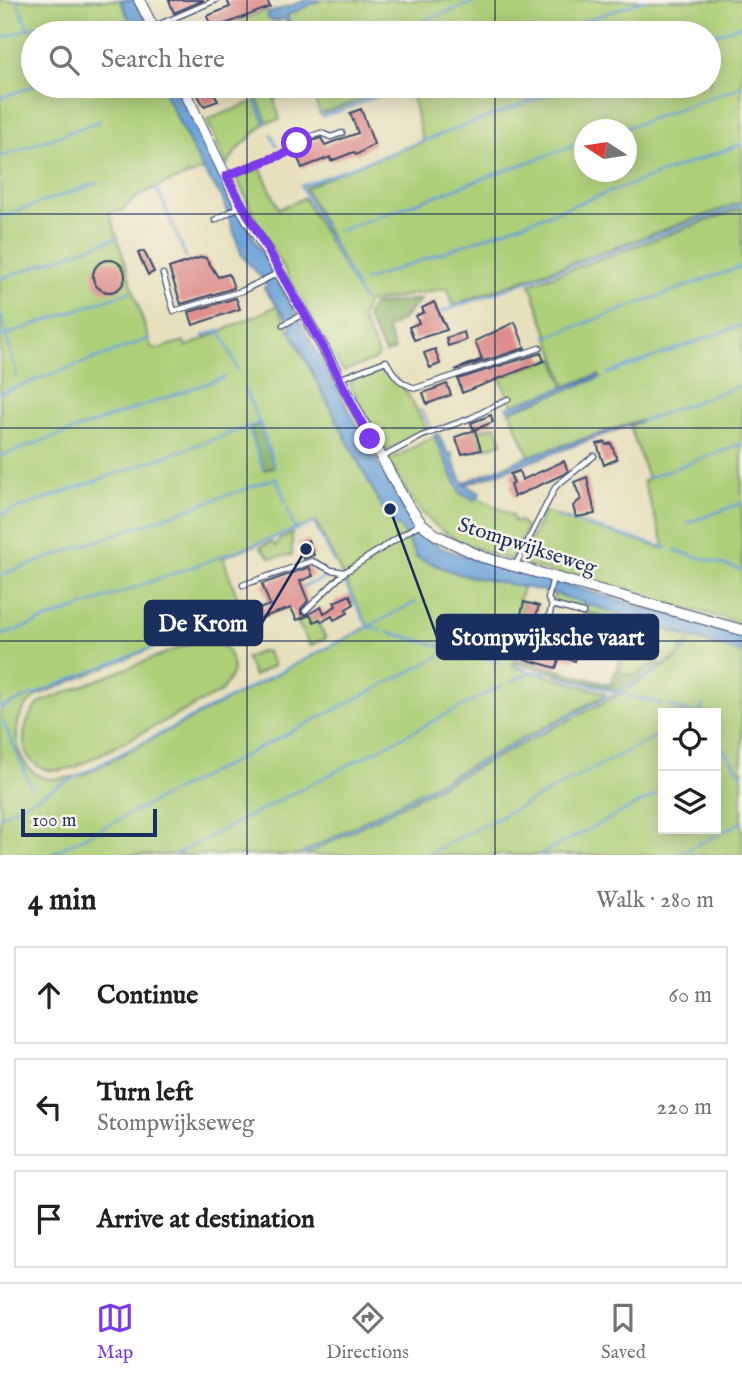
<!DOCTYPE html>
<html lang="en">
<head>
<meta charset="utf-8">
<style>
	body { margin:0; font-family:"IM FELL English",serif; background:#f6f6f6; color:#202124 }
	.controls { position:absolute; right:21px; bottom:21px; display:grid; overflow:hidden; border-radius:0px; box-shadow:0 4px 18px #0003 }
	.controls button { width:63px; height:63px; display:grid; place-items:center; padding:0; border:0; border-bottom:2px solid #e0e0e0; background:#fff; color:#202124; font:35px sans-serif }
	.compass { position:absolute; left:574px; top:119px; width:63px; height:63px; border-radius:50%; background:#fff; box-shadow:0 4px 18px #0003; rotate:282deg }
	.scale { position:absolute; left:21px; bottom:18px; width:136px; box-sizing:border-box; padding-left:7px; border:4px solid #1b2f5e; border-top:0; font-size:19px; line-height:24px; white-space:nowrap; color:#1b2f5e; -webkit-text-stroke:5px #f7f3e8; paint-order:stroke }
	.stop { position:absolute; width:21px; height:21px; margin:-16px; border:5px solid #7c3aed; border-radius:50%; background:#fff }
	.stop.end { background:#7c3aed; border-color:#fff; box-shadow:0 2px 7px #0008 }
	.list { margin:0; padding:0; list-style:none }
	h2 { display:flex; justify-content:space-between; align-items:center; height:91px; margin:0; padding:0 28px; font-size:30px }
	h2 small { font-size:23px; font-weight:400; color:#757577 }
	.list li { display:grid; grid-template-columns:46px 1fr auto; gap:21px; align-items:center; box-sizing:border-box; height:98px; margin:0 14px 14px; padding:0 14px; border:2px solid #e0e0e0; border-radius:0px }
	.list b { display:block; font-size:26px; white-space:nowrap }
	.list p { margin:0; font-size:23px; white-space:nowrap; color:#757577 }
	.list em { font-size:23px; font-style:normal; color:#757577 }
	.icon { flex:none; width:38px; height:38px; fill:none; stroke:currentColor; stroke-width:2; stroke-linecap:round; stroke-linejoin:round }
	.map { position:relative; flex:none; width:742px; height:855px; overflow:hidden }
	.search { position:absolute; background:#fff; box-shadow:0 4px 18px #0003; left:21px; right:21px; top:21px; height:77px; display:flex; align-items:center; gap:18px; box-sizing:border-box; padding:0 24px; border-radius:38px; color:#757577; font-size:26px }
	.sheet { height:427px; background:#fff }
	nav { display:flex; justify-content:space-around; align-items:center; box-sizing:border-box; height:98px; border-top:2px solid #e0e0e0; background:#fff; font-size:19px; color:#757577 }
	nav a { display:grid; justify-items:center; gap:4px }
	nav .on { color:#7c3aed }
	.map>svg:first-child { display:block }
	.green { fill:#adcf78; stroke:#647f6b; stroke-width:2; fill-rule:evenodd }
	.forest { fill:#8ab268; stroke:#527063; stroke-width:2 }
	.water { fill:#69a1d8; stroke:#42689b; stroke-width:2 }
	.lines { fill:none; stroke-linecap:round; stroke-linejoin:round }
	.stream { stroke:#69a1d8; stroke-width:2.5 }
	.building { fill:#dd8d8c }
	.service-casing { stroke:#3a4a6c; stroke-width:7 }
	.tertiary-casing { stroke:#3a4a6c; stroke-width:12 }
	.service { stroke:#fff; stroke-width:4.5 }
	.tertiary { stroke:#fff; stroke-width:10 }
	.route { stroke:#7c3aed; stroke-width:9 }
	.grid { fill:none; stroke:#1b2f5e; stroke-width:2; stroke-opacity:0.55 }
	.labels { text-anchor:middle; dominant-baseline:central; stroke-width:5; stroke-linejoin:round; paint-order:stroke }
	.street-label { font-size:21px; fill:#1b2f5e; stroke:#f7f3e8 }
	.leader { fill:none; stroke:#1b2f5e; stroke-width:2.5 }
	.callout-dot { fill:#1b2f5e; stroke:#f7f3e8; stroke-width:2.5 }
	.callout { fill:#1b2f5e; stroke:#1b2f5e; stroke-width:2.5 }
	.callout-label { font-size:23px; text-anchor:middle; font-weight:bold; fill:#fff }
</style>
</head>
<body>
<div class="map">
<svg width="742" height="855" viewBox="0 0 742 855">
	<rect width="100%" height="100%" fill="#f7f3e8"/>
	<filter id="ink" filterUnits="userSpaceOnUse"><feTurbulence type="fractalNoise" baseFrequency=".0143" numOctaves="2"/><feDisplacementMap in="SourceGraphic" scale="14" xChannelSelector="R" yChannelSelector="G"/><feConvolveMatrix kernelMatrix="1 2 1 2 8 2 1 2 1" color-interpolation-filters="sRGB"/></filter>
	<filter id="wash" filterUnits="userSpaceOnUse"><feTurbulence type="fractalNoise" baseFrequency=".00686" numOctaves="4" result="noise"/><feDisplacementMap in="SourceGraphic" scale="28" xChannelSelector="R" yChannelSelector="G"/><feGaussianBlur stdDeviation="1.57" result="paint"/><feColorMatrix in="noise" values="0 0 0 0 0 0 0 0 0 0 0 0 0 0 0 0 0 1.4 0 .05"/><feComposite in="paint" operator="in"/></filter>
	<g filter="url(#wash)">
		<rect width="100%" height="100%" fill="#e7e0bd"/>
		<path class="green" d="M0 0H120L136 33H33V86H161L203 170C177 181 139 188 122 211H109L151 347 158 349 184 341 186 347 277 306 388 519 402 530 417 558 459 574 523 587 519 601 523 603 518 622 530 628 512 666 605 693 604 696 299 855H0ZM316 522 368 627 83 775C71 777 56 781 44 778 18 770 10 732 23 711 26 704 33 700 38 695L242 611 223 557Z
			M321 0H742V202L453 305 448 288 367 303 361 318 379 355 375 360 343 371 259 226 236 176 261 169 279 209 304 198 364 302 305 188 339 172 423 142 410 87 709 86V33H293L286 15ZM584 130H626V172H584Z
			M268 10V17L278 20 282 33H221L229 30 227 25Z
			M252 86H309L274 99 280 120 267 122Z
			M310 86H402L320 114Z
			M255 101 265 123 237 150 227 165 207 120Z
			M742 208V623L528 566 523 556 544 512 662 548 664 544 643 481 648 479 630 426 642 420 529 456 510 411 600 377 598 375 566 386 530 284Z
			M554 358 564 387 512 405 500 378Z
			M376 370C402 373 416 409 427 430L388 450 383 449 350 384 353 379Z
			M496 426 502 443 483 449 480 439 472 441 469 433Z
			M434 436C459 488 460 490 512 515L515 522 520 521 527 529 510 560C442 539 423 524 389 461Z
			M292 534V555L271 558 260 547 271 542 276 546 280 539Z
			M553 593 690 638 676 657 662 667 658 661 634 676 619 672 637 622 585 612 554 601Z
			M306 616 308 620 316 619 326 638 310 646 297 621Z
			M693 639 742 653V855H305L616 696 679 658ZM716 713V829H663V713Z
			M199 640C222 639 233 649 233 673L221 692 76 767C67 769 58 772 48 770 14 762 20 720 41 702Z
			M262 651 267 652 274 665 254 676 246 658Z"/>
		<path class="forest" d="M421 299 403 319 387 329 395 350 385 353 366 316 373 305Z
			M260 425 274 467 264 470 250 428Z
			M585 612 638 622 619 672 634 676 658 661 662 667 619 691 514 662 515 658 610 685 630 630 585 617Z"/>
		<path class="water" d="M120 0H135L152 33H136Z
			M307 0H321L287 15 293 33 284 19 271 20 267 17 269 13Z
			M161 86H178L235 204 415 529 441 548 452 552 742 635V653L553 593 459 574 418 558 402 530 388 519 290 329 292 326C284 312 273 303 264 288L267 284 242 256 222 197 203 170Z
			M599 375 600 378 509 411 507 407Z
			M645 420 465 485 480 493 476 500 461 494 434 436 438 434 449 455 452 453 453 462 463 483 529 456Z"/>
		<g class="lines">
			<path class="stream" d="M17 0 28 29
				M389 33 481 0
				M552 33 644 0
				M709 37 742 25
				M0 39 56 19
				M250 86 266 124
				M0 98 33 86
				M336 112 406 86
				M322 116 334 112
				M620 130 742 86
				M271 134 276 145
				M0 157 100 121
				M152 190 158 191 160 195 186 257
				M138 197 144 194
				M126 207 131 202
				M0 217 97 183
				M338 231 584 142
				M0 279 119 237
				M364 281 742 144
				M363 300 301 186 573 86
				M0 310 17 377
				M441 312 742 205
				M203 336 220 330 238 370
				M0 337 131 291
				M547 337 742 266
				M607 374 742 325
				M0 393 149 339
				M421 410 431 428
				M642 421 742 385
				M260 423 274 466
				M248 426 263 469
				M0 456 225 377
				M648 478 742 444
				M287 507 295 530
				M0 515 259 423 245 389
				M557 517 667 548
				M688 523 742 503
				M674 550 742 570
				M0 575 276 478 286 502
				M346 585 368 627 381 630
				M300 588 332 575
				M388 632 500 662
				M0 636 314 523 334 562
				M515 665 531 672 547 673
				M557 676 662 704
				M511 682 531 672
				M670 706 694 713
				M0 708 271 600
				M699 713 704 704
				M4 723 32 788
				M716 739 742 775
				M0 816 416 602
				M49 855 452 650
				M174 855 503 685
				M302 855 661 669
				M426 855 663 733
				M539 855 663 791
				M677 855 742 822"/>
		</g>
		<g id="blocks">
			<path class="building" d="M169 0H204L174 13Z
				M227 0H267L270 7 212 29 207 16 230 7Z
				M203 86H211L218 101 204 106 195 90Z
				M361 109 374 144 356 155 354 152 331 161 330 157 302 168 297 156 302 154 300 148 305 143 321 138 325 145 358 133 350 113Z
				M144 251 154 272 148 275 138 253Z
				M202 257 206 258 218 277 229 274 234 288 181 304 169 268Z
				M93 276a16 16 0 1 1 32 0a16 16 0 1 1-32 0Z
				M236 298 240 309 193 325 189 312Z
				M434 302 447 330 414 340 409 327 419 323 416 316 424 312 422 308Z
				M515 322 525 348 455 370 482 359 475 341Z
				M464 332 466 340 448 346 446 338Z
				M435 349 440 364 430 368 424 353Z
				M541 353 544 361 462 393 458 379Z
				M447 384 451 395 427 404 423 393Z
				M491 415 493 422 474 430 471 423Z
				M475 430 481 450 462 454 455 437Z
				M605 442 606 445 611 443 617 459 604 465 597 444Z
				M564 461 568 471 562 475 514 497 510 485 514 483 510 474 519 471 522 480Z
				M587 477 595 514 576 517 573 506 581 499 574 482Z
				M308 540 314 555 303 559 298 544Z
				M309 567 313 576 300 581 308 601 301 609V614L307 615 321 607 324 613 336 606 334 602 350 595 354 604 346 609 348 613 334 620 332 616 322 622 320 619 314 622 310 615 297 620 291 608 251 621 254 628 229 638 222 623 270 605 262 584Z
				M524 602 539 606 535 618 521 614Z
				M548 640 579 648 575 661 560 657 556 668 525 659 528 648 544 654Z"/>
		</g>
	</g>
	<g filter="url(#ink)">
		<use href="#blocks" fill-opacity="0" stroke="#3a4a6c" stroke-width="2"/>
		<g class="lines">
			<defs>
				<path id="service" d="M153 27 216 0
					M225 176 286 153 303 139 321 133 331 137 342 133
					M215 220 239 207
					M163 274 174 311 242 291 278 273
					M283 325 303 314
					M339 379 386 361C394 375 399 384 416 388L540 348
					M381 458 422 436 471 418 508 399
					M515 566 556 486 594 456
					M243 585 312 561 331 570 344 572
					M552 605 583 613
					M305 611 345 572 421 523
					M541 650 552 605 548 599 553 577"/>
				<path id="tertiary" d="M139 0 156 33
					M182 86 240 206 324 349 405 501 421 523 436 535 482 557 742 630"/>
			</defs>
			<use href="#service" class="service-casing"/>
			<use href="#tertiary" class="tertiary-casing"/>
			<use href="#service" class="service"/>
			<use href="#tertiary" class="tertiary"/>
		</g>
	</g>
	<g class="lines" filter="url(#ink)">
		<path class="route" d="M297 143 286 153 226 176 324 349 370 439"/>
	</g>
	<path class="grid" d="M247 0V33M495 0V33M247 86V855M495 86V855M0 214H742M0 428H742M0 641H742"/>
	<g class="labels">
		<g class="street-label">
			<text transform="translate(527 547) rotate(18)">Stompwijkseweg</text>
		</g>
	</g>
	<path class="leader" d="M306 549L262 623M390 509L437 637"/>
	<g class="callout-dot">
		<circle cx="306" cy="549" r="7"/>
		<circle cx="390" cy="509" r="7"/>
	</g>
	<g class="callout">
		<rect x="145" y="601" width="117" height="44" rx="7"/>
		<rect x="437" y="615" width="221" height="44" rx="7"/>
	</g>
	<g class="callout-label">
		<text x="203" y="631">De Krom</text>
		<text x="548" y="645">Stompwijksche vaart</text>
	</g>
</svg>
<div class="controls">
<button><svg class="icon" aria-label="locate" viewBox="0 0 24 24"><circle cx="12" cy="12" r="6"/><path d="M12 2v4M12 18v4M2 12h4M18 12h4"/></svg></button>
<button><svg class="icon" aria-label="layers" viewBox="0 0 24 24"><path d="M12 4l9 5-9 5-9-5zM3 14l9 5 9-5"/></svg></button>
</div>
<svg class="compass" viewBox="-18 -18 36 36"><path d="M0-13l5 13h-10z" fill="#e53935"/><path d="M0 13l5-13h-10z" fill="#757577"/></svg>
<div class="scale">100 m</div>
<div class="stop" style="left:297px;top:143px"></div>
<div class="stop end" style="left:370px;top:439px"></div>
<div class="search"><svg class="icon" aria-label="search" viewBox="0 0 24 24"><circle cx="10" cy="10" r="6"/><path d="M15 15l6 6"/></svg>Search here</div>
</div>
<section class="sheet">
<h2>4 min<small>Walk · 280 m</small></h2>
<ul class="list">
<li><svg class="icon" aria-label="ahead" viewBox="0 0 24 24"><path d="M12 20V5M6 11l6-6 6 6"/></svg><div><b>Continue</b></div><em>60 m</em></li>
<li><svg class="icon" aria-label="left" viewBox="0 0 24 24"><path d="M17 20v-9H6M10 6l-5 5 5 5"/></svg><div><b>Turn left</b><p>Stompwijkseweg</p></div><em>220 m</em></li>
<li><svg class="icon" aria-label="arrive" viewBox="0 0 24 24"><path d="M6 21V4h12l-3 4 3 4H6"/></svg><div><b>Arrive at destination</b></div></li>
</ul>
</section>
<nav>
<a class="on"><svg class="icon" aria-label="map" viewBox="0 0 24 24"><path d="M3 6l6-2 6 2 6-2v14l-6 2-6-2-6 2zM9 4v14M15 6v14"/></svg>Map</a>
<a><svg class="icon" aria-label="directions" viewBox="0 0 24 24"><path d="M12 3l9 9-9 9-9-9zM9 14v-3h6M13 9l2 2-2 2"/></svg>Directions</a>
<a><svg class="icon" aria-label="saved" viewBox="0 0 24 24"><path d="M7 4h10v16l-5-4-5 4z"/></svg>Saved</a>
</nav>
</body>
</html>
